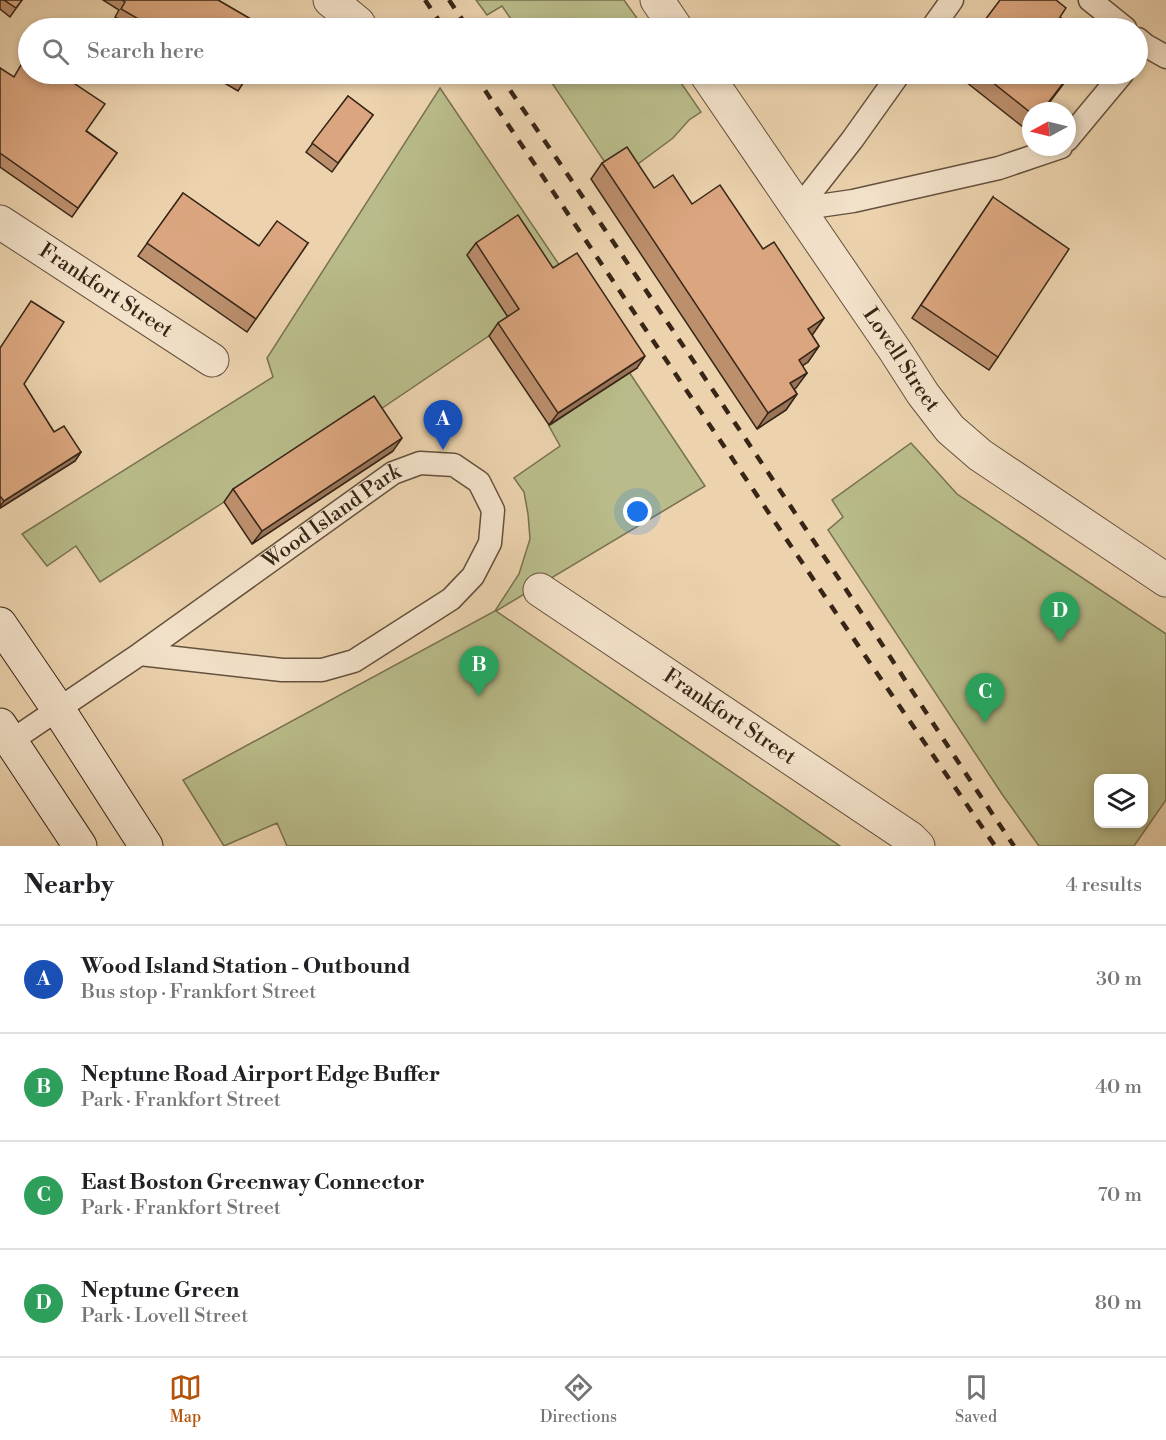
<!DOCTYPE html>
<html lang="en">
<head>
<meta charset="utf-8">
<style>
	body { margin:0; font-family:"Libre Bodoni",serif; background:#f2f2f2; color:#202124 }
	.controls { position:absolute; right:18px; bottom:18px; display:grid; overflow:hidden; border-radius:12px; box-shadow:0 3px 9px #0003 }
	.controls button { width:54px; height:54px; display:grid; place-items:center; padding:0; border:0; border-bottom:2px solid #e0e0e0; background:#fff; color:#202124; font:30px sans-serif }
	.compass { position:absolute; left:1022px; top:102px; width:54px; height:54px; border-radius:50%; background:#fff; box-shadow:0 3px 9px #0003; rotate:263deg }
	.you { position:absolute; left:638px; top:512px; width:21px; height:21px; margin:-15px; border:4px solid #fff; border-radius:50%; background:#1a73e8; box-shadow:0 0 0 9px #1a73e833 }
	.badge { display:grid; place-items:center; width:39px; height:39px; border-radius:50%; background:#b45309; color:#fff; font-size:20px; font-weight:700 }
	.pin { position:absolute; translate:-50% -50px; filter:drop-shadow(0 2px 3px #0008) }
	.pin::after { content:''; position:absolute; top:32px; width:21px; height:18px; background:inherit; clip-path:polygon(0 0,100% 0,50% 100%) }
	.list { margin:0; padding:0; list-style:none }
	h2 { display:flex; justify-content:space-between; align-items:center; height:78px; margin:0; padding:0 24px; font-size:26px }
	h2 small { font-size:20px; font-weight:400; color:#757577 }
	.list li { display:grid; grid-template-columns:39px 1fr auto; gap:18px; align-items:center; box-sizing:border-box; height:108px; padding:0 24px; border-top:2px solid #e0e0e0 }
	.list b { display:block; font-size:22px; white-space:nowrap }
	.list p { margin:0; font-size:20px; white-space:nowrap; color:#757577 }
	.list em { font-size:20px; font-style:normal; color:#757577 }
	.icon { flex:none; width:33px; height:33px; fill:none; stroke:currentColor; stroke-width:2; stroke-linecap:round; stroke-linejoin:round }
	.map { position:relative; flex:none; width:1166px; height:846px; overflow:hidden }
	.search { position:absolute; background:#fff; box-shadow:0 3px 9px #0003; left:18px; right:18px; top:18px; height:66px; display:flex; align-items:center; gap:15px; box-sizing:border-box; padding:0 21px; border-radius:33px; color:#757577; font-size:22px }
	.sheet { height:510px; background:#fff }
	nav { display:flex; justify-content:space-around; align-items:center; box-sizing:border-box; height:84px; border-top:2px solid #e0e0e0; background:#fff; font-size:16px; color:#757577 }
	nav a { display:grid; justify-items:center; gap:3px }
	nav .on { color:#b45309 }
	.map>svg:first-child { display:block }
	.green { fill:#b9bc8a; stroke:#787150; stroke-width:1.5; fill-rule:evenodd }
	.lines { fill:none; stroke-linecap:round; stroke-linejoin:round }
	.service-casing { stroke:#64513d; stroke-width:25 }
	.minor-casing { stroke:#64513d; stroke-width:35 }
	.secondary-casing { stroke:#372617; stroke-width:35 }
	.service { stroke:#f3e2ca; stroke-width:22 }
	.minor { stroke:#f3e2ca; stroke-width:33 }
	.secondary { stroke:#f3e2ca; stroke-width:33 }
	.rail { stroke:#372617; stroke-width:4.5; stroke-dasharray:10 10; stroke-linecap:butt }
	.wall { fill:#bc8f6d; stroke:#372617; stroke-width:1.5 }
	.shaded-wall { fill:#997459; stroke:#372617; stroke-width:1.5 }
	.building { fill:#dba67f; stroke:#372617; stroke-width:1.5 }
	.labels { text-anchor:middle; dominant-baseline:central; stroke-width:6; stroke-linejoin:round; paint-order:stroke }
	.street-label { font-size:21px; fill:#372617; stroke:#f3e2ca }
</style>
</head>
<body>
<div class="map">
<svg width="1166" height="846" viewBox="0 0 1166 846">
	<rect width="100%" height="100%" fill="#ecd3ae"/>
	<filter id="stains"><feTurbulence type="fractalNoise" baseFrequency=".00333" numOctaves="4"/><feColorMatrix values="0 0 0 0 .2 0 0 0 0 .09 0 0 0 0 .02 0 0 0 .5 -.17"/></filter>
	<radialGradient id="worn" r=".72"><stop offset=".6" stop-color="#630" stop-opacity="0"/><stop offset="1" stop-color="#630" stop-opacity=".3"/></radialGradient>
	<path class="green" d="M476 0H624L644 28H517L502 6 487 15Z
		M546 74H675L701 112 689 120 673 138 623 175 608 167Z
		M440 88 562 269 468 255 511 321 369 417 364 409 224 502 100 582 76 546 47 566 22 534 273 377 267 358Z
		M629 372 705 486 496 611 840 846H287L277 823 224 846 183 780 495 611 519 574 530 539 528 514 524 492 514 478 560 446 549 426Z
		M911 443 957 494 1166 634V800L1134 846H1039L1002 794 828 530 843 517 832 500ZM1098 778H1144V824H1098Z"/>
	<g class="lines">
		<defs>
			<g id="service">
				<path d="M1090 0 1125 28"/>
				<path d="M932 28 952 0"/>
				<path d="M1138 39 1145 45 1166 57"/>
				<path d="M1067 140 1122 74"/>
				<path d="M798 209 853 201 999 168 1061 147"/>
				<path d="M798 209 852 140 899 74"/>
				<path id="s1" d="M11 741 140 654 393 473 420 463 454 465 479 482 493 510 490 543 473 576 451 599 354 661 322 670H282L140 654"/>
			</g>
			<g id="minor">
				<path d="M330 0 358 23 361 28"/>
				<path d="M657 0 676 28"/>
				<path id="s2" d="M706 74 896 352 923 394 950 429 980 455 1166 580"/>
				<path id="s3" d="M0 222 212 360"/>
				<path id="s4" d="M540 590 910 838 918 846"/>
			</g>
			<path id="secondary" d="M0 624 58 709 146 846
				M0 725 80 846"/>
		</defs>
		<use href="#service" class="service-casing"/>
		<use href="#minor" class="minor-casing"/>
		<use href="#secondary" class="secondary-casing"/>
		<use href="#service" class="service"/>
		<use href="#minor" class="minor"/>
		<use href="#secondary" class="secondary"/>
		<path class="rail" d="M425 0 444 28
			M449 0 468 28
			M474 74 836 613 995 846
			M499 74C618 248 736 424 853 600 907 682 959 765 1014 846"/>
	</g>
	<path class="wall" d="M0 0H22L10 17 0 9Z
		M103 0H218L266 28H134L115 17 119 10Z
		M0 68 117 153 72 217 0 167Z
		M209 74H249L238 91Z
		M956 74H1071L1043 111H1031V127L1028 131Z
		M348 96 373 115 332 172 306 152Z
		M602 163 654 188 692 204 763 249 824 318 812 335 819 346 808 362 802 366 807 373 794 389 797 394 786 410 757 429 591 179Z
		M183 193 259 246 308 243 247 332 138 256Z
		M993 197 998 357 989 370 912 318Z
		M476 243 553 268 637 368 549 425 489 336 498 323 508 317 467 255Z
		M0 347 54 432 81 452 75 461 0 508Z
		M393 451 252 544 224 502 233 489Z"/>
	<path class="shaded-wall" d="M824 318 813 334 797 345 808 329Z
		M819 346 808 362 787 376 799 360Z
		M645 356 637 368 549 425 558 413Z
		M807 373 796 388 779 399 790 383Z
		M797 394 786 410 757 429 768 413Z
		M402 438 393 451 252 544 262 531Z
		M81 452 75 461 0 508V506L4 501Z"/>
	<path class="building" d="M4 0H22L16 8Z
		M122 0H218L266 28H154L121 9 125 2Z
		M1000 0H1056L1066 8 1060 17 1075 28H977L984 19 985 20Z
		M28 53V74H60L105 104 86 131 117 153 78 208 0 153V68L14 77Z
		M228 74H249L243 83Z
		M982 74H1070L1042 111H1031V113Z
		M348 96 373 115 338 163 312 143Z
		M627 147 654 188 673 175 692 204 720 185 763 249 774 242 824 318 808 329 819 346 799 360 807 373 790 383 797 394 768 413 602 163Z
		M183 193 259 246 277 221 308 243 256 319 147 243Z
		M993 197 1069 249 998 357 921 305Z
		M518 215 553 268 577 253 645 356 558 413 498 323 519 309 476 243Z
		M31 301 64 322 24 384 54 432 64 426 81 452 4 501 0 496V348Z
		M374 396 402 438 262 531 233 489Z"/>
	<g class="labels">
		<g class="street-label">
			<text stroke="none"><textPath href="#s3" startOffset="126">Frankfort Street</textPath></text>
			<text stroke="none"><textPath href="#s2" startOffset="346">Lovell Street</textPath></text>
			<text stroke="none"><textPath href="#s1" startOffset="392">Wood Island Park</textPath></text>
			<text stroke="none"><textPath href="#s4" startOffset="228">Frankfort Street</textPath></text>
		</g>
	</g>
	<rect width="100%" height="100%" filter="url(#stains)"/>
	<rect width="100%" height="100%" fill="url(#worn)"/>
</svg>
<div class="controls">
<button><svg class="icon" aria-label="layers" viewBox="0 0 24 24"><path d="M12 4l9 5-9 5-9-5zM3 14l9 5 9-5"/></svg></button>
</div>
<svg class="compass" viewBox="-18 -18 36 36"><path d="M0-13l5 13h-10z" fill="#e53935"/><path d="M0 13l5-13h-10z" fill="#757577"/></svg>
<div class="you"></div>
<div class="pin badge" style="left:443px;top:450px;background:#1a4fb4">A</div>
<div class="pin badge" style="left:479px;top:696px;background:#2e9e5b">B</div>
<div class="pin badge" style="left:985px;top:723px;background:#2e9e5b">C</div>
<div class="pin badge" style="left:1060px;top:642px;background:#2e9e5b">D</div>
<div class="search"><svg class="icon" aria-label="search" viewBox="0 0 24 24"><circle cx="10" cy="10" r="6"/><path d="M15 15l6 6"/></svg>Search here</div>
</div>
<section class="sheet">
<h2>Nearby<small>4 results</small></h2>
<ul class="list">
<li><span class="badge" style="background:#1a4fb4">A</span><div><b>Wood Island Station - Outbound</b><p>Bus stop · Frankfort Street</p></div><em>30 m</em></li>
<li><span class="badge" style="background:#2e9e5b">B</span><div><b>Neptune Road Airport Edge Buffer</b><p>Park · Frankfort Street</p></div><em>40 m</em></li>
<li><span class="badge" style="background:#2e9e5b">C</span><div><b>East Boston Greenway Connector</b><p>Park · Frankfort Street</p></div><em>70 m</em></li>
<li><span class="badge" style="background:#2e9e5b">D</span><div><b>Neptune Green</b><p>Park · Lovell Street</p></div><em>80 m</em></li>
</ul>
</section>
<nav>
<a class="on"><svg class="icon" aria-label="map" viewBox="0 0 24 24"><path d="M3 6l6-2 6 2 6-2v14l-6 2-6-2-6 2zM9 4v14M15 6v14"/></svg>Map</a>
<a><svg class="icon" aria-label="directions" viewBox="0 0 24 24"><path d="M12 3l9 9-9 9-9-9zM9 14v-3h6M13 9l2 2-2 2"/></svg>Directions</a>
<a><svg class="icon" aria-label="saved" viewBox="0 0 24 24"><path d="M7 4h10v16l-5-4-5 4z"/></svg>Saved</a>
</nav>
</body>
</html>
